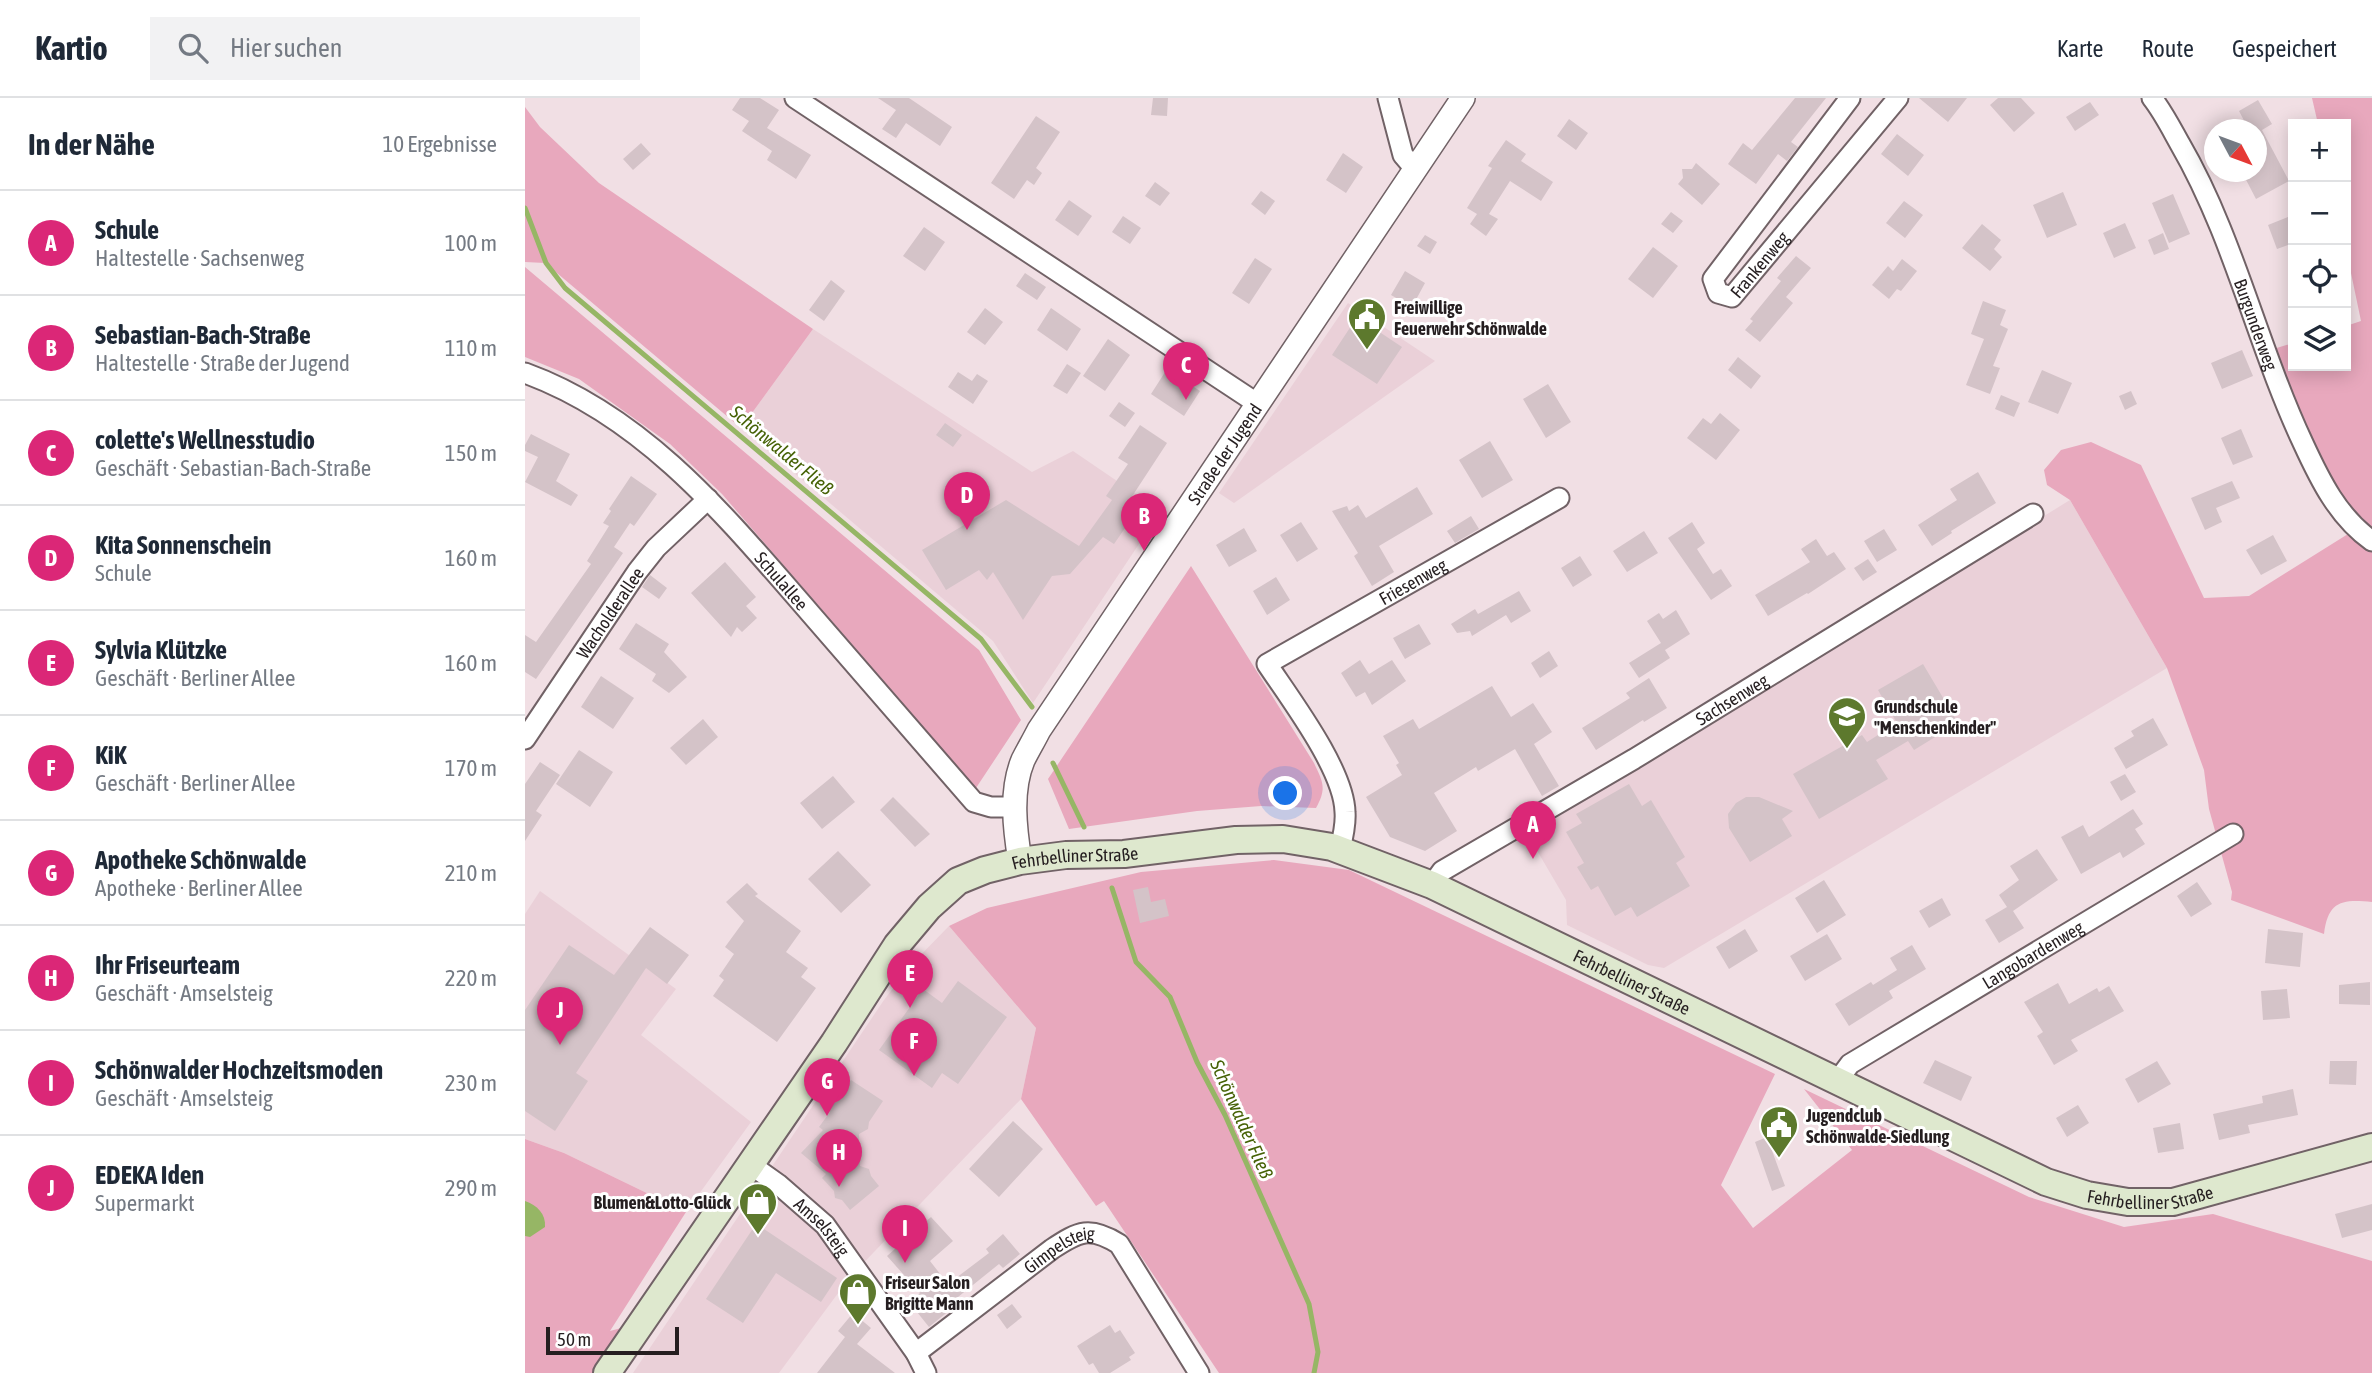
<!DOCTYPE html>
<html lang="de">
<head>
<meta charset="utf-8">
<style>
	body { margin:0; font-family:"Asap Condensed",sans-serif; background:#f2f2f3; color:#1f2937 }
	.controls { position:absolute; right:21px; top:21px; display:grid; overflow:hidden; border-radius:0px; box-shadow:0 4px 18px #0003 }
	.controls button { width:63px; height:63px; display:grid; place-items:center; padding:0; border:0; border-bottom:2px solid #e0e1e3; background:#fff; color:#1f2937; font:35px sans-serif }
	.compass { position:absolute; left:1679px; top:21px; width:63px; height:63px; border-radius:50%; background:#fff; box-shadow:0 4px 18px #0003; rotate:131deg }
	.scale { position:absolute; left:21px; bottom:18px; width:133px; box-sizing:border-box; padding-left:7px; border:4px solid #251e20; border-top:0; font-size:19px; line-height:24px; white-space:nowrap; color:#251e20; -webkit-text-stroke:5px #fff; paint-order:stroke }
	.you { position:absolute; left:761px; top:696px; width:24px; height:24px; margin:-18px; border:5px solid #fff; border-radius:50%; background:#1a73e8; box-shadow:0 0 0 10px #1a73e833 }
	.badge { display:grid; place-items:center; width:46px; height:46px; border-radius:50%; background:#db2777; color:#fff; font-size:23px; font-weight:700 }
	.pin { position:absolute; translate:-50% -58px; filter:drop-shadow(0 2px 4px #0008) }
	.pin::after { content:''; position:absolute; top:37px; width:24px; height:21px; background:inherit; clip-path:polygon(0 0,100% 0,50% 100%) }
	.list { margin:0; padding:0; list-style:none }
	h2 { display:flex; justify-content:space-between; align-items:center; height:91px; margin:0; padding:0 28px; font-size:30px }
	h2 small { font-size:23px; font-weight:400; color:#747a83 }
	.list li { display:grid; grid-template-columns:46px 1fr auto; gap:21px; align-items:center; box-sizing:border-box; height:105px; padding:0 28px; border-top:2px solid #e0e1e3 }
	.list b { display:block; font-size:26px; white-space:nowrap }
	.list p { margin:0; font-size:23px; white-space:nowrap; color:#747a83 }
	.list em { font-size:23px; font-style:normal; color:#747a83 }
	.icon { flex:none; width:38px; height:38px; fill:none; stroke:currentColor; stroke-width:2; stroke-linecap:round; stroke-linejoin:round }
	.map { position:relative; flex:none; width:1847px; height:1275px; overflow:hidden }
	header { display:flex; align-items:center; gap:42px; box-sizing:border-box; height:98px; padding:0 35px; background:#fff; border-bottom:2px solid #e0e1e3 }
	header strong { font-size:33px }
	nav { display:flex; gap:38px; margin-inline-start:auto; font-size:24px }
	.search { width:490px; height:63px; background:#f2f2f3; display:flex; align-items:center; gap:18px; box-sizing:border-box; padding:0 24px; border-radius:0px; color:#747a83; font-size:26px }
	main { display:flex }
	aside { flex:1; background:#fff }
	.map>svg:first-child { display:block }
	.built { fill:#ead0d8 }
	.green { fill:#e8a8bd }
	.water { fill:#96b665 }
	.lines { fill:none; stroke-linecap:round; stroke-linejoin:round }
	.stream { stroke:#96b665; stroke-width:5 }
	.building { fill:#d4c3c8 }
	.minor-casing { stroke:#716266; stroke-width:23 }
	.tertiary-casing { stroke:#716266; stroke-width:26 }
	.secondary-casing { stroke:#716266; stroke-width:30 }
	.minor { stroke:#fff; stroke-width:19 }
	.tertiary { stroke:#fff; stroke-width:23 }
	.secondary { stroke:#dee8ce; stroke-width:26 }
	.labels { text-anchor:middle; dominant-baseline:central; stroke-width:6; stroke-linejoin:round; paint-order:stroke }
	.street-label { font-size:18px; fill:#251e20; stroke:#fff }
	.poi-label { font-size:18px; font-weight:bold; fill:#251e20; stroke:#fff; text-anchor:start }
	.water-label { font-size:19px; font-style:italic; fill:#466206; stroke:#fff }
</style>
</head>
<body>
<header>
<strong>Kartio</strong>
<div class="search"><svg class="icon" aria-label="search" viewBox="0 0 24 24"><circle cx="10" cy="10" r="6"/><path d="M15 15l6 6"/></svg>Hier suchen</div>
<nav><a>Karte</a><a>Route</a><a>Gespeichert</a></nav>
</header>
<main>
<aside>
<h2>In der Nähe<small>10 Ergebnisse</small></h2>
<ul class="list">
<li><span class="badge">A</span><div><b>Schule</b><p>Haltestelle · Sachsenweg</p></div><em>100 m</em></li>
<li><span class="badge">B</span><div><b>Sebastian-Bach-Straße</b><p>Haltestelle · Straße der Jugend</p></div><em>110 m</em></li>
<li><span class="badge">C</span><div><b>colette's Wellnesstudio</b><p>Geschäft · Sebastian-Bach-Straße</p></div><em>150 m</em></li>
<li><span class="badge">D</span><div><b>Kita Sonnenschein</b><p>Schule</p></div><em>160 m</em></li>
<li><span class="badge">E</span><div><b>Sylvia Klützke</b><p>Geschäft · Berliner Allee</p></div><em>160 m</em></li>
<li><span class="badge">F</span><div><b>KiK</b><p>Geschäft · Berliner Allee</p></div><em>170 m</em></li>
<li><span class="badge">G</span><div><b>Apotheke Schönwalde</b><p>Apotheke · Berliner Allee</p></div><em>210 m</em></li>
<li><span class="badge">H</span><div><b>Ihr Friseurteam</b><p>Geschäft · Amselsteig</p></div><em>220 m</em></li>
<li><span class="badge">I</span><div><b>Schönwalder Hochzeitsmoden</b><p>Geschäft · Amselsteig</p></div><em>230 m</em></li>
<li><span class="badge">J</span><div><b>EDEKA Iden</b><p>Supermarkt</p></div><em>290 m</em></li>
</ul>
</aside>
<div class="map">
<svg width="1847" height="1275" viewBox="0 0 1847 1275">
	<rect width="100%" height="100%" fill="#f1dfe4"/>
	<path class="built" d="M823 205 910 263 709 405 694 395Z
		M288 231 507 374 548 353 636 413 508 605 468 543 216 330Z
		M1545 402 1642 570 1139 870 1123 867 1042 827 1041 802 1007 744V734Z
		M15 793 151 891 116 937 226 1024 161 1114 39 1055 0 1041V816Z
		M424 828 511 930 496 1001 325 1179 254 1275H108L359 902 386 867Z"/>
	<path class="green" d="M1787 0H1847V804C1817 801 1803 803 1799 836L1706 802 1707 794 1684 711 1679 672 1642 570 1545 402 1522 387 1519 372 1536 352 1566 344 1616 367 1679 500 1724 498 1823 436C1782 382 1756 320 1732 256L1768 245V268H1821V228L1836 223 1821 151V26H1793Z
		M0 9 15 29 74 85 288 231 216 330 20 165 0 164Z
		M0 169 454 552 496 622 451 690 197 396 145 346 54 281 0 259Z
		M666 468 789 665C798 684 802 690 791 710L736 708 672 713 544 731 523 681Z
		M749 762 824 772 1250 976 1196 1087 1228 1130 1327 1052 1279 991 1504 1099 1599 1129 1688 1116 1847 1163V1275H694L579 1103 571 1108 496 1001 511 930 424 828 462 810 616 774Z
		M0 1041 39 1055 161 1114 85 1233 100 1229 67 1275H0Z"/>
	<path class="water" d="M0 1103C12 1107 21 1116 20 1129L5 1139 0 1138Z"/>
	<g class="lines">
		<path class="stream" d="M0 110 21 165 40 190 456 541 507 609
			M528 665 559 729
			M587 790 611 864 645 899 672 964 700 1017 784 1206 793 1254 789 1275"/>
	</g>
	<path class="building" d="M215 0H235L254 12 242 30 286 57 271 81 242 62 247 53 217 33 224 23 207 12Z
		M353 0H384L427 29 415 48 381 25 371 40 357 31 371 12Z
		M628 0H643L642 18 626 17Z
		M1270 0H1301L1266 44 1273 49 1262 63 1253 56 1231 86 1203 66 1218 45 1227 52Z
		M1394 0H1442L1423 24Z
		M1473 0H1496L1510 15 1489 34 1465 7Z
		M1733 2 1747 26 1737 32 1764 83 1731 101 1717 74H1732V32H1724L1714 13Z
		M1565 4 1574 17 1550 33 1541 19Z
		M511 18 535 34 511 70 517 75 509 87 502 82 489 101 466 85Z
		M1044 21 1063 35 1051 52 1032 38Z
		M1372 36 1399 57 1383 78 1356 56Z
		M981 42 1001 56 996 63 1028 84 1016 103 985 83 964 116 973 121 961 138 945 126 952 116 942 110 967 70 963 68Z
		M116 45 126 56 108 72 98 61Z
		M818 55 838 69 821 95 801 82Z
		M1171 65 1195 86 1177 107 1153 86 1158 80 1157 71H1167Z
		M630 84 645 95 635 108 620 98Z
		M736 93 750 103 740 117 726 106Z
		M1538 94 1552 127 1522 140 1508 107Z
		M1648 96 1665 136 1644 145 1627 105Z
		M544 102 567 118 553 138 530 122Z
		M1379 103 1398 117 1380 140 1361 125Z
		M1146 114 1158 123 1148 135 1136 126Z
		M1768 117V145L1752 151 1743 127Z
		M598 118 616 130 605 146 587 134Z
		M1600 125 1611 150 1589 160 1578 135Z
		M1457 126 1476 142 1469 151 1477 159 1465 173 1437 150Z
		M399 129 420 144 400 173 378 158Z
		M1638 135 1644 151 1629 157 1623 142Z
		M900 137 912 144 905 156 892 148Z
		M1128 149 1153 168 1128 200 1103 181Z
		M1271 158 1286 170 1261 199 1268 205 1235 244 1220 232 1228 223 1225 221 1256 183 1252 180Z
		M730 160 747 171 724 206 707 195Z
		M1377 161 1392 173 1376 193 1372 191 1364 201 1347 187 1363 168 1368 173Z
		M880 173 900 185 887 209 866 197Z
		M500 175 521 189 512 202 491 188Z
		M306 182 320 193 299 223 284 212Z
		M1458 203 1481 212 1475 227 1483 231 1468 268 1475 270 1465 296 1441 287 1459 241 1446 236Z
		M460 210 478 224 460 247 442 234Z
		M526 210 556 231 542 253 512 232Z
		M832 219 877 249 852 286 807 257Z
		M583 241 605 257 580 293 558 278Z
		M1717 252 1728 278 1697 291 1686 265Z
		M1213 259 1236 278 1226 291 1203 272Z
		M542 266 556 275 542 296 528 288Z
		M642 271 675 293 659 318 626 296Z
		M1517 272 1547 285 1533 316 1503 304Z
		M433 274 447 283 452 276 463 283 448 306 423 289Z
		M1023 286 1046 324 1021 340 998 301Z
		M1606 293 1612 306 1600 312 1594 298Z
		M1476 297 1495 305 1489 319 1470 311Z
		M594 304 610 315 600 329 584 318Z
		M1195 315 1215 332 1191 362 1162 340 1178 320 1186 326Z
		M420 325 437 337 428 349 411 337Z
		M615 327 642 345 606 400 616 407 589 446 578 439 545 476 527 478 498 522 468 474 462 482 454 472 421 492 397 452 481 402 554 448 587 402 581 398 603 366 593 360Z
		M1716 331 1728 359 1708 367 1696 340Z
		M6 336 45 356 31 383 53 397 46 408 0 384 13 359 0 353V347Z
		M965 343 988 382 957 400 934 362Z
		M1453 374 1471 405 1426 433 1427 435 1407 448 1393 427 1432 402 1425 391Z
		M106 378 132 396 109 428 105 425 89 449 98 455 11 581 0 574V537L11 544 66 466 62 463 84 428 78 425 86 413 84 411Z
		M1707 383 1715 400 1691 410 1697 424 1680 432 1666 400Z
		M892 389 908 416 854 448 869 474 847 488 829 458 833 455 807 413 822 408 824 413 833 407 841 420Z
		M946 418 954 431 930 445 922 433Z
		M776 424 793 451 772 464 755 437Z
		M1167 424 1180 445 1172 451 1188 476 1196 471 1207 488 1186 502 1143 440Z
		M719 430 732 453 704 469 691 447Z
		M1359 431 1372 452 1352 464 1339 443Z
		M1119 433 1133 455 1102 474 1088 453Z
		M1748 437 1762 463 1736 477 1721 452Z
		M1291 441 1302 458 1309 454 1321 471 1283 496 1282 495 1243 518 1230 497 1285 464 1276 451Z
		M1055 458 1067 477 1048 489 1036 470Z
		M1343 461 1352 474 1338 483 1329 470Z
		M200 464 231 499 221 508 232 520 217 534 212 529 206 539 166 495Z
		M125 477 142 490 134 501 117 489Z
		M751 479 765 502 742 517 728 493Z
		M994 493 1006 513 986 525 981 517 947 538 945 533 932 535 926 526 950 511 953 516Z
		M1151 512 1165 536 1140 552 1145 560 1114 580 1104 565 1136 545 1122 523 1134 515 1138 521Z
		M111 525 144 546 139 554 162 579 144 595 127 583 131 576 94 551Z
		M894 526 906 546 880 561 868 540Z
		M1024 553 1033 568 1015 580 1006 565Z
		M835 562 844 576 867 562 881 583 847 607 840 594 831 599 816 575Z
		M1398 566 1433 625 1389 652 1383 643 1351 662 1363 681 1294 721 1268 676 1337 637 1342 644 1372 625 1353 592Z
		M76 578 109 600 88 631 56 609Z
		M1124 580 1142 610 1119 624 1118 622 1071 652 1057 630 1105 600 1101 595Z
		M967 588 986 619 1008 605 1027 634 1009 646 1034 688 1017 698 990 651 953 673 951 669 909 695 932 733 900 753 865 739 841 699 877 677 871 667 874 665 858 638 888 621 894 631Z
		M1628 620 1643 647 1601 671 1589 650 1609 638 1606 633Z
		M178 621 193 639 161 667 145 650Z
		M54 652 88 674 65 709 31 686Z
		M15 664 35 677 11 713 17 717 0 743V686Z
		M1600 676 1611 694 1596 703 1585 684Z
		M308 678 330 704 297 731 275 705Z
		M1104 686 1117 708 1126 702 1160 759 1151 765 1165 788 1112 819 1106 809 1090 818 1073 788 1066 792 1052 769 1059 765 1041 734 1057 725 1051 716Z
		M368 699 405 736 390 749 355 712Z
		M1221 699H1234L1268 713 1257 721 1267 738 1225 764 1204 730 1203 716 1211 705Z
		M1608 711 1618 726 1610 731 1620 746 1598 760 1595 754 1556 776 1536 739 1558 727 1564 739Z
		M1512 751 1533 782 1488 813 1499 830 1474 845 1460 822 1482 809 1474 797 1494 782 1485 768Z
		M313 753 346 787 316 815 283 781Z
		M1299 782 1321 817 1292 835 1270 800Z
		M1672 784 1687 806 1666 819 1652 798Z
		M222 785 233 796 230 798 276 833 261 854 283 870 276 879 291 890 252 944 188 898 199 882 194 878 209 856 200 849 219 823 201 804Z
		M623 789 626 804 640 801 644 818 615 825 608 792Z
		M1417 800 1426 817 1404 830 1394 813Z
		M125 829 164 857 142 886 121 870 51 975 63 983 30 1033 0 1013V912L44 847 89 877Z
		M1220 831 1233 853 1204 871 1191 849Z
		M1743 831 1778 835 1775 869 1740 865Z
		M1302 836 1317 861 1280 883 1265 858Z
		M1387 847 1401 871 1364 893 1368 900 1324 928 1310 906 1346 884 1348 887 1372 872 1365 860Z
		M433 883 482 919 433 986 417 975 407 990 354 952 398 891 417 905Z
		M1845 884V907L1814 906V887Z
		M1533 885 1544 906 1572 890 1574 894 1584 888 1599 913 1546 942 1553 953 1529 967 1512 938 1518 934 1499 904Z
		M1762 891 1765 920 1738 922 1736 893Z
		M1410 962 1447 979 1436 1003 1398 985Z
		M1632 963 1646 986 1613 1005 1600 981Z
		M1805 963H1832L1831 987 1804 986Z
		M326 982 358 1003 344 1024 343 1031 334 1036 335 1068 344 1071 346 1078 354 1088 325 1112 317 1102 310 1100 309 1093 297 1080 301 1076 276 1055 298 1032 294 1029 305 1014V1007L312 1004Z
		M1768 991 1773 1017 1723 1027 1725 1035 1694 1042 1688 1016 1738 1005 1737 998Z
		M1553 1007 1564 1025 1542 1039 1531 1020Z
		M488 1023 518 1051 474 1099 444 1071Z
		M1655 1025 1659 1051 1633 1055 1628 1030Z
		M1242 1039 1260 1088 1247 1093 1230 1044Z
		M1847 1106V1132L1817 1140 1810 1116Z
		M406 1119 428 1143 405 1163 423 1186 464 1155 461 1151 478 1136 495 1156 478 1170 474 1166 433 1199 436 1203 404 1229 384 1204 395 1195 362 1158Z
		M233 1129 239 1131 312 1180 296 1204 251 1175 218 1225 181 1201 227 1132Z
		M487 1206 497 1219 482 1231 472 1217Z
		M328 1215 346 1230 332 1246 370 1275H292L320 1239 313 1233Z
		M585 1227 590 1235 595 1232 610 1255 604 1259 606 1262 585 1275H574L568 1265 564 1267 552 1248Z"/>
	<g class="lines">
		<defs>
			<g id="minor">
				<path d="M270 0 733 306"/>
				<path d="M863 0 878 57 890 71"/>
				<path id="s1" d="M1325 0 1188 181 1193 195 1207 199 1373 0"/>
				<path id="s2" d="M1627 0C1638 14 1646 30 1655 46 1709 139 1732 247 1778 345 1795 382 1813 419 1847 443"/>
				<path id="s3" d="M0 275C121 319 203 421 285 515 340 578 394 641 449 704L466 709H490"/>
				<path id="s4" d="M0 641 112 474 131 450 183 401"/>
				<path id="s5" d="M815 751C818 739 821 726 820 714 819 672 766 602 742 566L1034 400"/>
				<path id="s6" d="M907 787 917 773 1109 661 1508 416"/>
				<path id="s7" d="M1313 982 1325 966 1708 736"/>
				<path id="s8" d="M225 1066 253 1086 300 1127 391 1255 401 1275"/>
				<path id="s9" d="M391 1255 527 1151C554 1133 565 1128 594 1146L674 1275"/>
			</g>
			<g id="tertiary">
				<path id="s10" d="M495 763C490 732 485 693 498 662 503 652 509 642 514 632L938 0"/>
			</g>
			<g id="secondary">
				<path id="s11" d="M82 1275 309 945 372 847 404 809 433 783 460 772 495 763 541 757 599 756 711 742 758 741 807 749 907 787 1521 1084 1562 1097 1603 1104H1648L1847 1049"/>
			</g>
		</defs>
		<use href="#minor" class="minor-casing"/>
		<use href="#tertiary" class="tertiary-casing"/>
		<use href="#secondary" class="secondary-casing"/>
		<use href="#minor" class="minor"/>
		<use href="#tertiary" class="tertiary"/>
		<use href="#secondary" class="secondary"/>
	</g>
	<defs>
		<symbol id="civic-pin" viewBox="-11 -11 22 30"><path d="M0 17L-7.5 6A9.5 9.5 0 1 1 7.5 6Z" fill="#5d792d" stroke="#fff"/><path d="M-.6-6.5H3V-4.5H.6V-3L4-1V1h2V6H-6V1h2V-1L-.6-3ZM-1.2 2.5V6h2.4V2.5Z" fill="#fff"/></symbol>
		<symbol id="school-pin" viewBox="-11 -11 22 30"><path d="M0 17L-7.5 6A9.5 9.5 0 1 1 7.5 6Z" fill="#5d792d" stroke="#fff"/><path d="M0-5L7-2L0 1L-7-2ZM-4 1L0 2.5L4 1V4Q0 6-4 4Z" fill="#fff"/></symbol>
		<symbol id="shop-pin" viewBox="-11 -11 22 30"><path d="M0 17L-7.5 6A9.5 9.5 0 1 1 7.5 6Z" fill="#5d792d" stroke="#fff"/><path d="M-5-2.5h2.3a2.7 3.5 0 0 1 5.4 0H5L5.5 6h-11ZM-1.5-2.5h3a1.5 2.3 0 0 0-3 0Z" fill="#fff"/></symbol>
	</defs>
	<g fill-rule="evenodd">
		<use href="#civic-pin" x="820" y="197" width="44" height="60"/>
		<use href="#school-pin" x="1300" y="596" width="44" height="60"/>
		<use href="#civic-pin" x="1232" y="1005" width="44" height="60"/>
		<use href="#shop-pin" x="211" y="1082" width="44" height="60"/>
		<use href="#shop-pin" x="311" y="1172" width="44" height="60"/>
	</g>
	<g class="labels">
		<g class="street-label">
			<text stroke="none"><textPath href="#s1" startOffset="299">Frankenweg</textPath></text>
			<text stroke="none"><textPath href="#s2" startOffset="250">Burgunderweg</textPath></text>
			<text stroke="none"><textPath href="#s10" startOffset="469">Straße der Jugend</textPath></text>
			<text stroke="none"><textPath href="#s3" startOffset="334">Schulallee</textPath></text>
			<text stroke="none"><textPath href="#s5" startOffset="374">Friesenweg</textPath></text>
			<text stroke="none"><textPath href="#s4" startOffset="152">Wacholderallee</textPath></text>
			<text stroke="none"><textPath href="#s6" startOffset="354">Sachsenweg</textPath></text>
			<text stroke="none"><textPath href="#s11" startOffset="726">Fehrbelliner Straße</textPath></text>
			<text stroke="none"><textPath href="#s7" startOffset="233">Langobardenweg</textPath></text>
			<text stroke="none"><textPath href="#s11" startOffset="1314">Fehrbelliner Straße</textPath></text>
			<text stroke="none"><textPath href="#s11" startOffset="1881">Fehrbelliner Straße</textPath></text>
			<text stroke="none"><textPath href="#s8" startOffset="96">Amselsteig</textPath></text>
			<text stroke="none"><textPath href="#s9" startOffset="178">Gimpelsteig</textPath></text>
		</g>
		<g class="poi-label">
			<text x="869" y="209">Freiwillige<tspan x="869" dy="21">Feuerwehr Schönwalde</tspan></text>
			<text x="1349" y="608">Grundschule<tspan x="1349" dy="21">"Menschenkinder"</tspan></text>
			<text x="1281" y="1017">Jugendclub<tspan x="1281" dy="21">Schönwalde-Siedlung</tspan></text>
			<text x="206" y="1104" text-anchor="end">Blumen&amp;Lotto-Glück</text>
			<text x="360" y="1184">Friseur Salon<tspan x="360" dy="21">Brigitte Mann</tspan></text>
		</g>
		<g class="water-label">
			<text transform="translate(257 352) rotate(40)">Schönwalder Fließ</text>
			<text transform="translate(717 1021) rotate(66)">Schönwalder Fließ</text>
		</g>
	</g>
</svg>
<div class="controls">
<button>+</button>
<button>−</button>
<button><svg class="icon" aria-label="locate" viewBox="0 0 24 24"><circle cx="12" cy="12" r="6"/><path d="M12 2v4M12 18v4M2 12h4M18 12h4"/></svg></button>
<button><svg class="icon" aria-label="layers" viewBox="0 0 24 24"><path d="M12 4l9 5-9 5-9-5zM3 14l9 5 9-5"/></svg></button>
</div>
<svg class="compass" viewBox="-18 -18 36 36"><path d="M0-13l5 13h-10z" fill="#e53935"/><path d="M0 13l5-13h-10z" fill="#747a83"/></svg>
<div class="scale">50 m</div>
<div class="you"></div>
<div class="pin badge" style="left:1008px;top:761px">A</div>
<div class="pin badge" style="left:619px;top:453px">B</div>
<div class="pin badge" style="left:661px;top:302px">C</div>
<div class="pin badge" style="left:442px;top:432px">D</div>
<div class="pin badge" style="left:385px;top:910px">E</div>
<div class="pin badge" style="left:389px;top:978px">F</div>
<div class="pin badge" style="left:302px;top:1018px">G</div>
<div class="pin badge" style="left:314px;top:1089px">H</div>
<div class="pin badge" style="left:380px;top:1165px">I</div>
<div class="pin badge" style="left:35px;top:947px">J</div>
</div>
</main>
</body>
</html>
